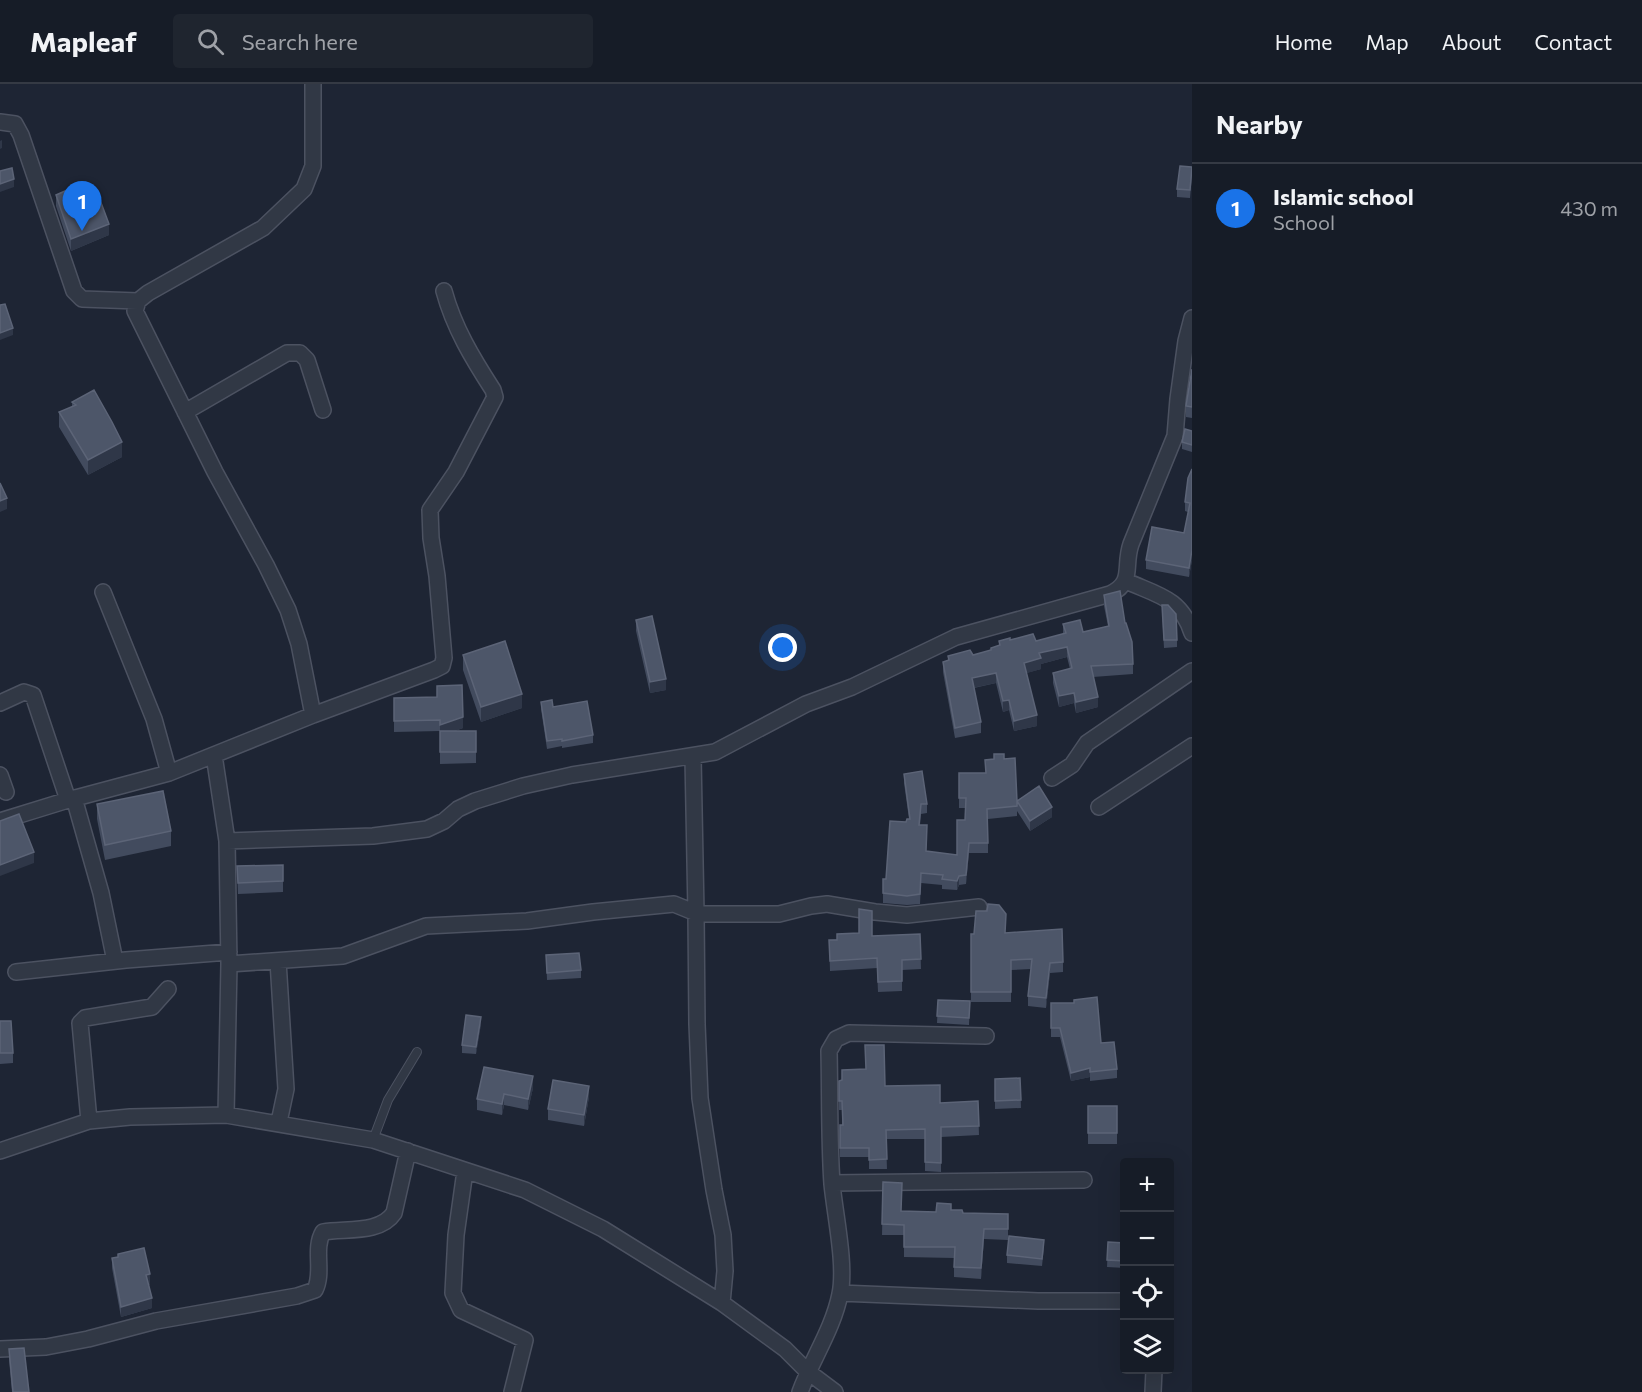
<!DOCTYPE html>
<html lang="en">
<head>
<meta charset="utf-8">
<style>
  body { margin:0; font-family:Commissioner,sans-serif; background:#1f252f; color:#f1f3f6 }
  .controls { position:absolute; right:18px; bottom:18px; display:grid; overflow:hidden; border-radius:6px; box-shadow:0 6px 24px #0002 }
  .controls button { width:54px; height:54px; display:grid; place-items:center; padding:0; border:0; border-bottom:2px solid #353a44; background:#161c27; color:#f1f3f6; font:30px sans-serif }
  .you { position:absolute; left:783px; top:564px; width:21px; height:21px; margin:-15px; border:4px solid #fff; border-radius:50%; background:#1a73e8; box-shadow:0 0 0 9px #1a73e833 }
  .badge { display:grid; place-items:center; width:39px; height:39px; border-radius:50%; background:#1a73e8; color:#fff; font-size:20px; font-weight:700 }
  .pin { position:absolute; translate:-50% -50px; filter:drop-shadow(0 2px 3px #0008) }
  .pin::after { content:''; position:absolute; top:32px; width:21px; height:18px; background:inherit; clip-path:polygon(0 0,100% 0,50% 100%) }
  .list { margin:0; padding:0; list-style:none }
  h2 { display:flex; justify-content:space-between; align-items:center; height:78px; margin:0; padding:0 24px; font-size:26px }
  h2 small { font-size:20px; font-weight:400; color:#9ea1a7 }
  .list li { display:grid; grid-template-columns:39px 1fr auto; gap:18px; align-items:center; box-sizing:border-box; height:90px; padding:0 24px; border-top:2px solid #353a44 }
  .list b { display:block; font-size:22px; white-space:nowrap }
  .list p { margin:0; font-size:20px; white-space:nowrap; color:#9ea1a7 }
  .list em { font-size:20px; font-style:normal; color:#9ea1a7 }
  .icon { flex:none; width:33px; height:33px; fill:none; stroke:currentColor; stroke-width:2; stroke-linecap:round; stroke-linejoin:round }
  .map { position:relative; flex:none; width:1192px; height:1308px; overflow:hidden }
  header { display:flex; align-items:center; gap:36px; box-sizing:border-box; height:84px; padding:0 30px; background:#161c27; border-bottom:2px solid #353a44 }
  header strong { font-size:28px }
  nav { display:flex; gap:33px; margin-inline-start:auto; font-size:21px }
  .search { width:420px; height:54px; background:#1f252f; display:flex; align-items:center; gap:15px; box-sizing:border-box; padding:0 21px; border-radius:6px; color:#9ea1a7; font-size:22px }
  main { display:flex }
  aside { flex:1; background:#161c27 }
  .map>svg:first-child { display:block }
  .lines { fill:none; stroke-linecap:round; stroke-linejoin:round }
  .service-casing { stroke:#4c5261; stroke-width:10 }
  .minor-casing { stroke:#4c5261; stroke-width:18 }
  .service { stroke:#313845; stroke-width:8 }
  .minor { stroke:#313845; stroke-width:15 }
  .wall { fill:#424b5e }
  .shaded-wall { fill:#2f3748 }
  .building { fill:#4d5669; stroke:#5c6477; stroke-width:1.5 }
</style>
</head>
<body>
<header>
<strong>Mapleaf</strong>
<div class="search"><svg class="icon" aria-label="search" viewBox="0 0 24 24"><circle cx="10" cy="10" r="6"/><path d="M15 15l6 6"/></svg>Search here</div>
<nav><a>Home</a><a>Map</a><a>About</a><a>Contact</a></nav>
</header>
<main>
<div class="map">
<svg width="1192" height="1308" viewBox="0 0 1192 1308">
  <rect width="100%" height="100%" fill="#1e2534"/>
  <g class="lines">
    <g class="service-casing">
      <path id="service" d="M373,1056L388,1016L417,968"/>
    </g>
    <g class="minor-casing">
      <path id="minor" d="M0,38L15,40L21,51L74,207L82,215L138,217
        M185,328L287,269H300L307,276L323,326
        M1126,497C1157,511 1181,514 1192,549
        M103,508L154,635L169,689
        M0,619L24,608L33,611L68,716
        M313,631L299,560L288,526L266,481L215,388L135,227L138,217L148,209L263,144L304,105L313,82V0
        M214,671L227,757L229,880L226,1031
        M0,691L6,708
        M1052,694L1072,681L1087,659L1192,587
        M74,714L101,809L115,877
        M1099,723L1192,662
        M0,737L68,716L169,689L313,631L434,586L442,582L444,574L437,492L431,454L430,426L456,388L495,313L493,306C473,275 454,244 444,207
        M227,757L373,752L427,745L444,737L458,725L475,717L523,702L572,691L715,668L806,620L852,603L956,553L1110,510C1135,498 1123,483 1131,460L1175,352L1178,315L1186,257L1192,234
        M278,877L286,1005L279,1038
        M229,880L343,872L426,842L527,837L593,828L674,820L696,829L693,673
        M16,888L126,876L229,868
        M89,1037L80,939L85,934L152,923L168,905
        M0,1067L89,1037L130,1033L226,1031L373,1056L525,1106L603,1145L722,1219L785,1265L807,1287L835,1308
        M465,1087L456,1151L453,1209L461,1226L525,1256L512,1308
        M832,1099L1084,1096
        M840,1209L1038,1217H1124
        M722,1219L725,1187L723,1151L714,1106L700,1014L697,940L696,829L705,830H779L811,822L827,820L875,828L907,831L979,823
        M0,1265L46,1263L88,1255L156,1237L297,1212L315,1206C324,1188 313,1165 323,1148C346,1144 380,1150 394,1129L408,1067
        M800,1308C812,1275 833,1245 840,1210C846,1181 835,1131 832,1100C829,1056 830,1011 829,967L836,955L849,949L986,952
        M1153,1308L1154,1286"/>
    </g>
    <use href="#service" class="service"/>
    <use href="#minor" class="minor"/>
  </g>
  <path class="wall" d="M1192,91L1190,114L1177,113V105Z
    M56,111L75,125L109,151L71,167L56,122Z
    M1192,285V334L1186,333V322Z
    M72,318L112,338L122,373L88,391L59,343V328L72,323Z
    M1192,347V368L1182,365V358Z
    M1192,385V476L1189,493L1146,485V476L1184,449L1188,428L1185,427V418Z
    M1104,511L1125,539L1133,580V590L1093,593L1098,623L1076,629L1074,619L1059,623L1053,599V589L1070,585L1067,573L1041,580V585L1026,589L1037,642L1014,647L1009,626L1003,628L996,599L974,604L981,638V649L955,654L943,588V578L948,576V572L973,571L991,567V564L999,562V557H1036L1063,550V540L1083,548L1108,542L1104,522Z
    M1162,529L1177,556V563L1164,564Z
    M636,536L666,606L650,609L636,547Z
    M463,571L522,624L481,638L463,586Z
    M394,614L463,644L455,647H476V679L440,680V647L394,648Z
    M541,618L553,623L593,651V659L562,664V662L547,665L541,625Z
    M1004,675L1017,717L1052,733L1030,747L1017,727V732L988,735V769H969L966,800L959,801L957,806L942,805V801L921,799L920,820L907,821L883,819V795H886L906,738L909,735L904,699V690L927,720V729L921,730L920,741L927,751L926,767L957,771L965,736L966,724H959V689H986L985,676Z
    M97,720L171,747V762L105,776L97,735Z
    M283,781V808L238,810L237,782Z
    M1005,849L1063,878V888L1050,889L1046,924L1028,922V912L1031,885L1011,886V918H971V850Z
    M920,850L921,885L902,886V907L878,908L877,884L830,887L829,856L872,852Z
    M546,871L581,886V894L547,896Z
    M938,916L970,917L969,941L937,939Z
    M1051,919L1101,959L1117,985V994L1090,997V993L1071,997L1060,953H1051Z
    M0,937L13,969V979L0,980Z
    M481,940L476,970L462,969V961Z
    M1020,994L1021,1024L995,1025V995Z
    M839,997L885,1002L940,1019L978,1017L979,1051L941,1053V1088L925,1087V1055H886L887,1085H869V1073H840V1041H842V1026H839Z
    M533,1004L528,1026L504,1021L502,1031L477,1026V1015Z
    M589,1013L584,1042L548,1036V1025Z
    M1088,1022H1117V1060H1088Z
    M883,1098L901,1127L936,1128L951,1126L963,1129L1008,1130V1156L984,1155L981,1195L954,1193V1174L904,1173V1151H882Z
    M1108,1158L1125,1159V1184L1107,1183Z
    M1044,1163L1042,1182L1007,1179V1171Z
    M118,1170L150,1200L149,1201L152,1224L121,1233L112,1184V1174L118,1173Z
    M9,1265L29,1308H12L9,1276Z"/>
  <path class="shaded-wall" d="M2,56V64L0,65V57Z
    M14,95V103L0,108V100Z
    M109,140V151L71,167V155Z
    M13,244V251L0,256V249Z
    M122,358V373L88,391V376Z
    M7,414V425L0,428V417Z
    M1192,466V476L1189,493V484Z
    M1067,563V573L1041,580V585L1024,590V579L1039,569Z
    M996,589V599L972,604V594Z
    M666,595V606L650,609V598Z
    M1074,609V619L1059,623V612Z
    M522,610V624L481,638V623Z
    M1098,613V623L1076,629V618Z
    M1009,616V626L1003,628V617Z
    M1037,631V642L1014,647V637Z
    M463,633V644L440,652V641Z
    M1052,723V733L1030,747V737Z
    M969,759V769L966,800V791Z
    M34,768V779L0,792V781Z
    M959,792V801L957,806V797Z
    M1050,879V889L1046,924V914Z
    M481,933V940L476,970V963Z
    M1090,984V993L1071,997V989Z
    M533,992V1004L528,1026V1015Z
    M589,1002V1013L584,1042V1031Z
    M504,1010V1021L502,1031V1020Z
    M984,1145V1155L981,1195V1184Z
    M150,1190V1200L146,1201V1191Z
    M152,1214V1224L121,1233V1223Z"/>
  <path class="building" d="M1180,82L1192,83L1190,106L1177,105Z
    M12,84L14,95L0,100V87Z
    M65,107L75,125L100,116L109,140L71,155L56,111Z
    M5,220L13,244L0,249V221Z
    M1192,285V323L1186,322Z
    M94,306L112,338L122,358L88,376L59,328L76,321L72,318Z
    M1185,345L1192,347V361L1182,358Z
    M1192,385V466L1189,484L1146,476L1152,443L1184,449L1190,419L1185,418L1188,394Z
    M0,399L7,414L0,417Z
    M1120,507L1125,539H1126L1132,558L1133,580L1091,582L1098,613L1076,618L1074,609L1059,612L1053,589L1072,584L1067,563L1039,569L1041,574L1024,579L1037,631L1014,637L1009,616L1003,617L996,589L972,594L981,638L955,644L943,578L949,576L948,572L970,566L973,571L991,566V564L1000,561L999,557L1010,554V556L1033,550L1036,557L1066,549L1063,540L1080,536L1083,548L1109,542L1104,511Z
    M1162,521H1168L1176,530L1177,556H1164Z
    M652,532L666,595L650,598L636,536Z
    M505,557L522,610L481,623L463,571Z
    M462,601L463,633L440,641V636L394,637V614L437,613V602Z
    M552,616L553,623L587,617L593,651L562,657V655L547,657L541,618Z
    M440,647H476V668H440Z
    M994,670H1004V675L1015,674L1017,717L1039,702L1052,723L1030,737L1017,717V722L987,725L988,759H969L966,791L959,792L957,797L942,795L943,791L921,789L920,810L907,812L883,809V795H886L890,737L906,738L907,735H910L904,690L922,687L927,720H921L919,741H927L926,767L957,771V736H965L966,714H959V689H986L985,676L994,675Z
    M163,707L171,747L105,761L97,720Z
    M19,730L34,768L0,781V737Z
    M283,781V797L238,799L237,782Z
    M988,820L999,821L1006,830L1005,849L1062,845L1063,878L1050,879L1046,914L1028,912L1032,875L1011,876V908H971V850H974L976,827H987Z
    M859,825L872,827V852L920,850L921,875L902,876V897L878,898L877,874L830,877L829,856H837V850L859,849Z
    M579,869L581,886L547,889L546,871Z
    M1097,913L1101,959L1114,958L1117,985L1090,988V984L1071,989L1060,944H1051V919H1074V916Z
    M938,916L970,917L969,934L937,932Z
    M466,931L481,933L476,963L462,961Z
    M0,937H11L13,969H0Z
    M865,961H884L885,1002L940,1001V1019L978,1017L979,1042L941,1043V1079L925,1078V1045L886,1046L887,1075L869,1076V1064H840V1041H843L842,1017H839V997L842,996V986L866,985Z
    M484,983L533,992L528,1015L504,1010L502,1020L477,1015Z
    M1020,994L1021,1016L995,1017V995Z
    M553,996L589,1002L584,1031L548,1025Z
    M1088,1022H1117V1049H1088Z
    M883,1098L902,1099L901,1127L936,1128L937,1119L951,1120V1126H962L963,1129L1008,1130V1145H984L981,1184L954,1183L955,1163H904V1141L882,1140Z
    M1009,1152L1044,1156L1042,1175L1007,1171Z
    M1108,1158L1125,1159V1177L1107,1176Z
    M144,1164L150,1190L146,1191L152,1214L121,1223L112,1174L118,1173V1170Z
    M24,1264L29,1308H13L9,1265Z"/>
</svg>
<div class="controls">
<button>+</button>
<button>−</button>
<button><svg class="icon" aria-label="locate" viewBox="0 0 24 24"><circle cx="12" cy="12" r="6"/><path d="M12 2v4M12 18v4M2 12h4M18 12h4"/></svg></button>
<button><svg class="icon" aria-label="layers" viewBox="0 0 24 24"><path d="M12 4l9 5-9 5-9-5zM3 14l9 5 9-5"/></svg></button>
</div>
<div class="you"></div>
<div class="pin badge" style="left:82px;top:147px">1</div>
</div>
<aside>
<h2>Nearby<small></small></h2>
<ul class="list">
<li><span class="badge">1</span><div><b>Islamic school</b><p>School</p></div><em>430 m</em></li>
</ul>
</aside>
</main>
</body>
</html>
